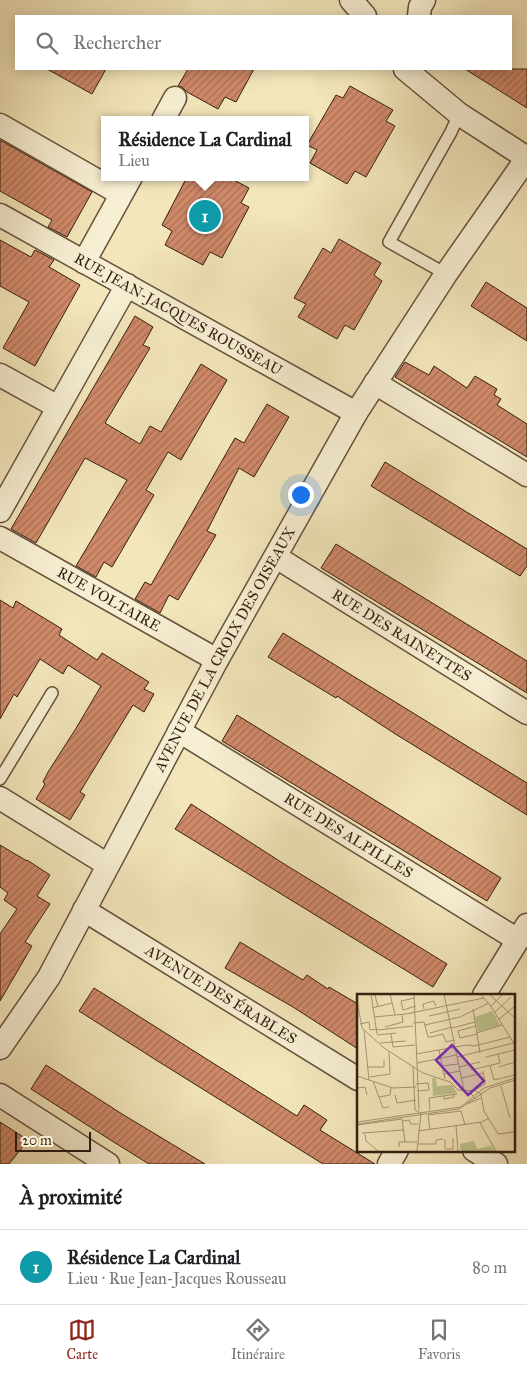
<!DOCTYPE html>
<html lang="fr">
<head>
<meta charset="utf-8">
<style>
  body { margin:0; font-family:"IM FELL Great Primer",serif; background:#f2f2f2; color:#202124 }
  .scale { position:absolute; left:15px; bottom:12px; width:76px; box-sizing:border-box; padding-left:5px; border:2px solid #361f12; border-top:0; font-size:14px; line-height:18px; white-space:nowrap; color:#361f12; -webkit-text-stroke:4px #f7efd3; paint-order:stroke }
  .you { position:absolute; left:300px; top:494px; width:18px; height:18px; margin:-12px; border:4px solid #fff; border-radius:50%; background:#1a73e8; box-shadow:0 0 0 8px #1a73e833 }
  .badge { display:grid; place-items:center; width:32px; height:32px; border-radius:50%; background:#8f2418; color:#fff; font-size:16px; font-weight:700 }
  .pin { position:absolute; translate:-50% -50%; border:2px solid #fff; box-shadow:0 1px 5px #0006 }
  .popup { position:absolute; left:101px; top:116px; width:208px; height:65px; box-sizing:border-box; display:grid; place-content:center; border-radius:0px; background:#fff; filter:drop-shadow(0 1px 4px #0005); font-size:16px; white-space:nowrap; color:#757577 }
  .popup b { font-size:19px; color:#202124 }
  .popup::after { content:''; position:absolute; left:50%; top:100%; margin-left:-10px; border:10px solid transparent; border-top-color:#fff }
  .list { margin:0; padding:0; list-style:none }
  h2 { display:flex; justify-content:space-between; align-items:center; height:65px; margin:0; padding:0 20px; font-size:21px }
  h2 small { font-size:16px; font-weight:400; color:#757577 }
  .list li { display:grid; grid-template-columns:32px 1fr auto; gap:15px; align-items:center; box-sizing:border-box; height:75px; padding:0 20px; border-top:1px solid #e0e0e0 }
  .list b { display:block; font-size:19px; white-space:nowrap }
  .list p { margin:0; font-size:16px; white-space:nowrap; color:#757577 }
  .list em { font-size:16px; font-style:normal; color:#757577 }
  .icon { flex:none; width:28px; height:28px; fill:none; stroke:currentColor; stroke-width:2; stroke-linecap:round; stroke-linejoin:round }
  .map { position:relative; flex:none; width:527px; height:1164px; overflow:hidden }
  .search { position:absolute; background:#fff; box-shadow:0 2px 12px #0003; left:15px; right:15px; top:15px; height:55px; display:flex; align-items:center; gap:12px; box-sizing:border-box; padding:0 18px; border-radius:0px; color:#757577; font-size:19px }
  .sheet { height:140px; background:#fff }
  nav { display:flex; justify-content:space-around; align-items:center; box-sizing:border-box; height:70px; border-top:1px solid #e0e0e0; background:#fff; font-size:14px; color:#757577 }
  nav a { display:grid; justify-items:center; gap:2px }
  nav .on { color:#8f2418 }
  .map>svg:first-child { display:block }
  .building { fill:url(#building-hatch); stroke:#361f12 }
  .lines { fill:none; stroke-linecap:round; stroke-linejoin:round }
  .service-casing { stroke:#65513c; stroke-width:14 }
  .minor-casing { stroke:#65513c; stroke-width:25 }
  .service { stroke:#f7efd3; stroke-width:11 }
  .minor { stroke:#f7efd3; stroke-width:22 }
  .labels { text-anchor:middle; stroke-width:4; stroke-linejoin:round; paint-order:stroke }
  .street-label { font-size:15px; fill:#361f12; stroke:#f7efd3 }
  .inset-road { fill:none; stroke:#a79677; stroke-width:1 }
  .view { fill:#7b2cbf; fill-opacity:0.15; stroke:#7b2cbf; stroke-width:2.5 }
  .inset-edge { fill:none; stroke:#361f12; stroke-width:2.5 }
</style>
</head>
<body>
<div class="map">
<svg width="527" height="1164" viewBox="0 0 527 1164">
  <defs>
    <pattern id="building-hatch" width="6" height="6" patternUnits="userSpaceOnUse" patternTransform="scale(1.25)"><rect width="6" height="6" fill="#d08a6a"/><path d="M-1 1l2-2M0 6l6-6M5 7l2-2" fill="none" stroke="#aa7056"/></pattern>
  </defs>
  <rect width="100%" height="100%" fill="#f3e6bb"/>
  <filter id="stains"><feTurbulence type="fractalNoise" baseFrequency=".004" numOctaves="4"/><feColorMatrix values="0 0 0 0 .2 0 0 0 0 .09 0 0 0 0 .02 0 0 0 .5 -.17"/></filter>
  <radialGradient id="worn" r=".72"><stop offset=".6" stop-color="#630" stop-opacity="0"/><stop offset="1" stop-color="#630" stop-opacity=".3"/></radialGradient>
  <path class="building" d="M47,69H106L92,94Z
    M188,69H254L236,102L225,97L218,109L187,92L182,87L178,86Z
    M465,69H527V108Z
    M350,86L393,110L386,121L395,126L366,177L355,171L347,184L310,163L317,150L307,145L336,95L343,98Z
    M0,140L92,192L67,237L48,227L52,220L0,191Z
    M187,177H228L249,188L241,203L249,207L222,258L210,252L203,265L165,245L172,231L162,225Z
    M339,239L381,263L374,275L382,281L354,330L345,325L337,339L298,317L306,304L294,298L323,248L331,253Z
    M0,240L31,257L35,250L54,260L49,267L80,285L35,366L3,348L29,302L0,286Z
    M486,282L527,308V341L471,306Z
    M135,316L153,327L143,345L150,348L105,423L140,444L150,426L161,432L201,364L227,380L181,460L168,452L146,490L154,495L112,567L104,562L96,577L76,566L127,480L85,458L36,543L11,529Z
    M405,362L429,375L434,366L467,388L475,376L497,389L494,395L501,399L497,405L527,424V457L395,377Z
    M267,404L289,417L254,477L239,468L207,531L216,535L178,600L169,595L160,613L135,599L145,582L151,585L235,438L244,443Z
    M385,462L527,549V566L520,576L371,486Z
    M336,544L527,661V693L321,568Z
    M0,600L13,608L16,601L62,629L59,635L97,660L102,653L149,682L144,689L154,694L144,712L133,705L80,792L85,795L70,820L36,799L45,784L43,782L48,772L75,730L101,686L68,665L63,674L40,659L17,697L14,694L0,719Z
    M283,633L527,783V815L397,735L337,696L336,698L268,657Z
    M237,715L501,878L487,901L222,741Z
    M191,804L281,862L447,964L433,987L175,829Z
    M0,845L27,861V860L50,875L37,896L50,904L25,942L32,946L0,1001V934L17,909L4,900L8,893L0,887Z
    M240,942L303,980L307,975L328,989L329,987L358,1004V1049L293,1007L225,968Z
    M94,988L297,1116L304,1105L327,1120L320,1130L375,1164H323L156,1060L79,1011Z
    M46,1065L122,1114L205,1164H149L112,1141L31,1089Z
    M0,1122L28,1140L9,1164H0Z"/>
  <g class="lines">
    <g class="service-casing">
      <path id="service" d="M446,274L389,242L451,132L459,114
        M0,779L52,693"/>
    </g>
    <g class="minor-casing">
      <g id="minor">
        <path d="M351,0L365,16"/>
        <path d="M419,16L420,7L424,0"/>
        <path d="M405,69L459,114L527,158"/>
        <path d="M163,120L175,98"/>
        <path d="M0,125L121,194"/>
        <path id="s1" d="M0,215L356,413"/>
        <path d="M84,262L131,177"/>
        <path d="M0,375L58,407"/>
        <path d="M375,383L527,475"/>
        <path d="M0,511L127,285"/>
        <path id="s2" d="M0,538L217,660"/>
        <path id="s3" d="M276,557L527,713"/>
        <path id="s4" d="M179,731L518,940"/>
        <path d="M0,798L108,865"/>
        <path id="s5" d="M84,910L358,1079"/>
        <path d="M484,995L527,925"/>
        <path id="s6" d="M0,1048L49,977L217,660L356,413L446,274L527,158"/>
        <path d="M0,1095L108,1164"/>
        <path d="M474,1150L496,1164"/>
        <path d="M389,1164L397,1150"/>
      </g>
    </g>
    <use href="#service" class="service"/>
    <use href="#minor" class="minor"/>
  </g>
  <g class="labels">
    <g class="street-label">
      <text dy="5" stroke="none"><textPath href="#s1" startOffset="204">RUE JEAN-JACQUES ROUSSEAU</textPath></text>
      <text dy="5" stroke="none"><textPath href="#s2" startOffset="125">RUE VOLTAIRE</textPath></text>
      <text dy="5" stroke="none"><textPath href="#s3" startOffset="148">RUE DES RAINETTES</textPath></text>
      <text dy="5" stroke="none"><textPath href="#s6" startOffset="458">AVENUE DE LA CROIX DES OISEAUX</textPath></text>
      <text dy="5" stroke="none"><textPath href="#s4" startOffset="199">RUE DES ALPILLES</textPath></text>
      <text dy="5" stroke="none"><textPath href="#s5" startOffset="161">AVENUE DES ÉRABLES</textPath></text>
    </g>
  </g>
  <g transform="translate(357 994)">
    <rect width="158" height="158" fill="#f3e6bb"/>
    <path d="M75,84H79L80,92L95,91L100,99L76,102ZM117,147L120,155L134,152L138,157H104L103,150Z" fill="#bfc48d"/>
    <path d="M135,17L143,31L121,38L118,23Z" fill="#bfc48d"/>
    <path class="inset-road" d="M14,0L20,40M33,0L38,21M57,0L62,116M87,0L107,96M123,0L133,11L158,51M132,0L158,24M58,4L44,7L46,16L59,12M0,6L5,34L27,54L66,79L93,88L101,96L117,97M134,12L146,0M21,13L18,1L22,0M15,14L35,9M67,15L66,10L77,7L79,12M116,15L123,59M137,19L154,3M72,22L103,15M17,23L49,20L127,4M141,26L158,12M56,29L67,28L71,43H74M3,30L12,28L13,36L21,35M68,31L103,23L132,9M119,32L101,37L103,44L120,40M28,33L46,28L45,21M95,34L118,28M7,36L12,86M21,36L56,32M73,39L95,33M120,39L145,31M34,40L36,53L58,51M20,41L39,39M74,43L86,40L89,48L98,46M23,49L49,47M82,56L88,85M59,60L110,51L117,52L153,43M100,63L157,49M129,63L158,56M60,69L99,61M56,72L58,116M85,72L101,70M133,72L137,86L158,81M11,73H27V66M102,73L123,68M142,73L158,68M114,76L143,69L141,60M87,80L103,77M0,82L36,94L59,93M13,83L33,80L32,57M105,84L126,79M16,87L26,114L32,113M59,90L71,89L72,96L60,97M144,92L153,124M0,94L8,93L10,101M118,96L128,90L126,77M38,101L40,109L59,106M87,102V105L97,103V101M22,103L33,101L34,94M119,105L114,100L117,96L124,100L127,117L141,140L158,138M110,110L124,104M58,116L64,119L60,157M73,116L72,104L100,100M46,127L52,126L54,130H61M0,128L104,113L127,94L158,84M123,129L139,157M0,130L102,115L133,94L158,86M0,131L45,125L48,148M99,132L101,157M73,136L71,121L104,117L108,131M61,137L125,128L132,124M5,139L47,136M8,140L9,147L21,157M88,145V155H96V144M61,150H79V146L86,145M42,153V148H60"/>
    <path class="view" d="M95,51L127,87L111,101L79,66Z"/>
    <rect width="158" height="158" class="inset-edge"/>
  </g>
  <rect width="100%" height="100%" filter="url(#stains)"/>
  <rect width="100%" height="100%" fill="url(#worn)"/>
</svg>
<div class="scale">20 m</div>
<div class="you"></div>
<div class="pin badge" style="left:205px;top:216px;background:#0f9aa8">1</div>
<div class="popup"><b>Résidence La Cardinal</b>Lieu</div>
<div class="search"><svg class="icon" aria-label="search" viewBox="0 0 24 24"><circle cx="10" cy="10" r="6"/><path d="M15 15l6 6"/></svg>Rechercher</div>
</div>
<section class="sheet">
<h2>À proximité<small></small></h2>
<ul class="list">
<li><span class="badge" style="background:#0f9aa8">1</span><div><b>Résidence La Cardinal</b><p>Lieu · Rue Jean-Jacques Rousseau</p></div><em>80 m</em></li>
</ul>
</section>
<nav>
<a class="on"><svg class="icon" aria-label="map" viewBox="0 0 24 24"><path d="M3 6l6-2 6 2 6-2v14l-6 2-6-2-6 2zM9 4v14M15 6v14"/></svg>Carte</a>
<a><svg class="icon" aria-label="directions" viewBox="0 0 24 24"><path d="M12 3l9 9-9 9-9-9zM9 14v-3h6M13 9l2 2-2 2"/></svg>Itinéraire</a>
<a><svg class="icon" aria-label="saved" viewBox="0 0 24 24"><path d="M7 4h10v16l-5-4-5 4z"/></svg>Favoris</a>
</nav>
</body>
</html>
